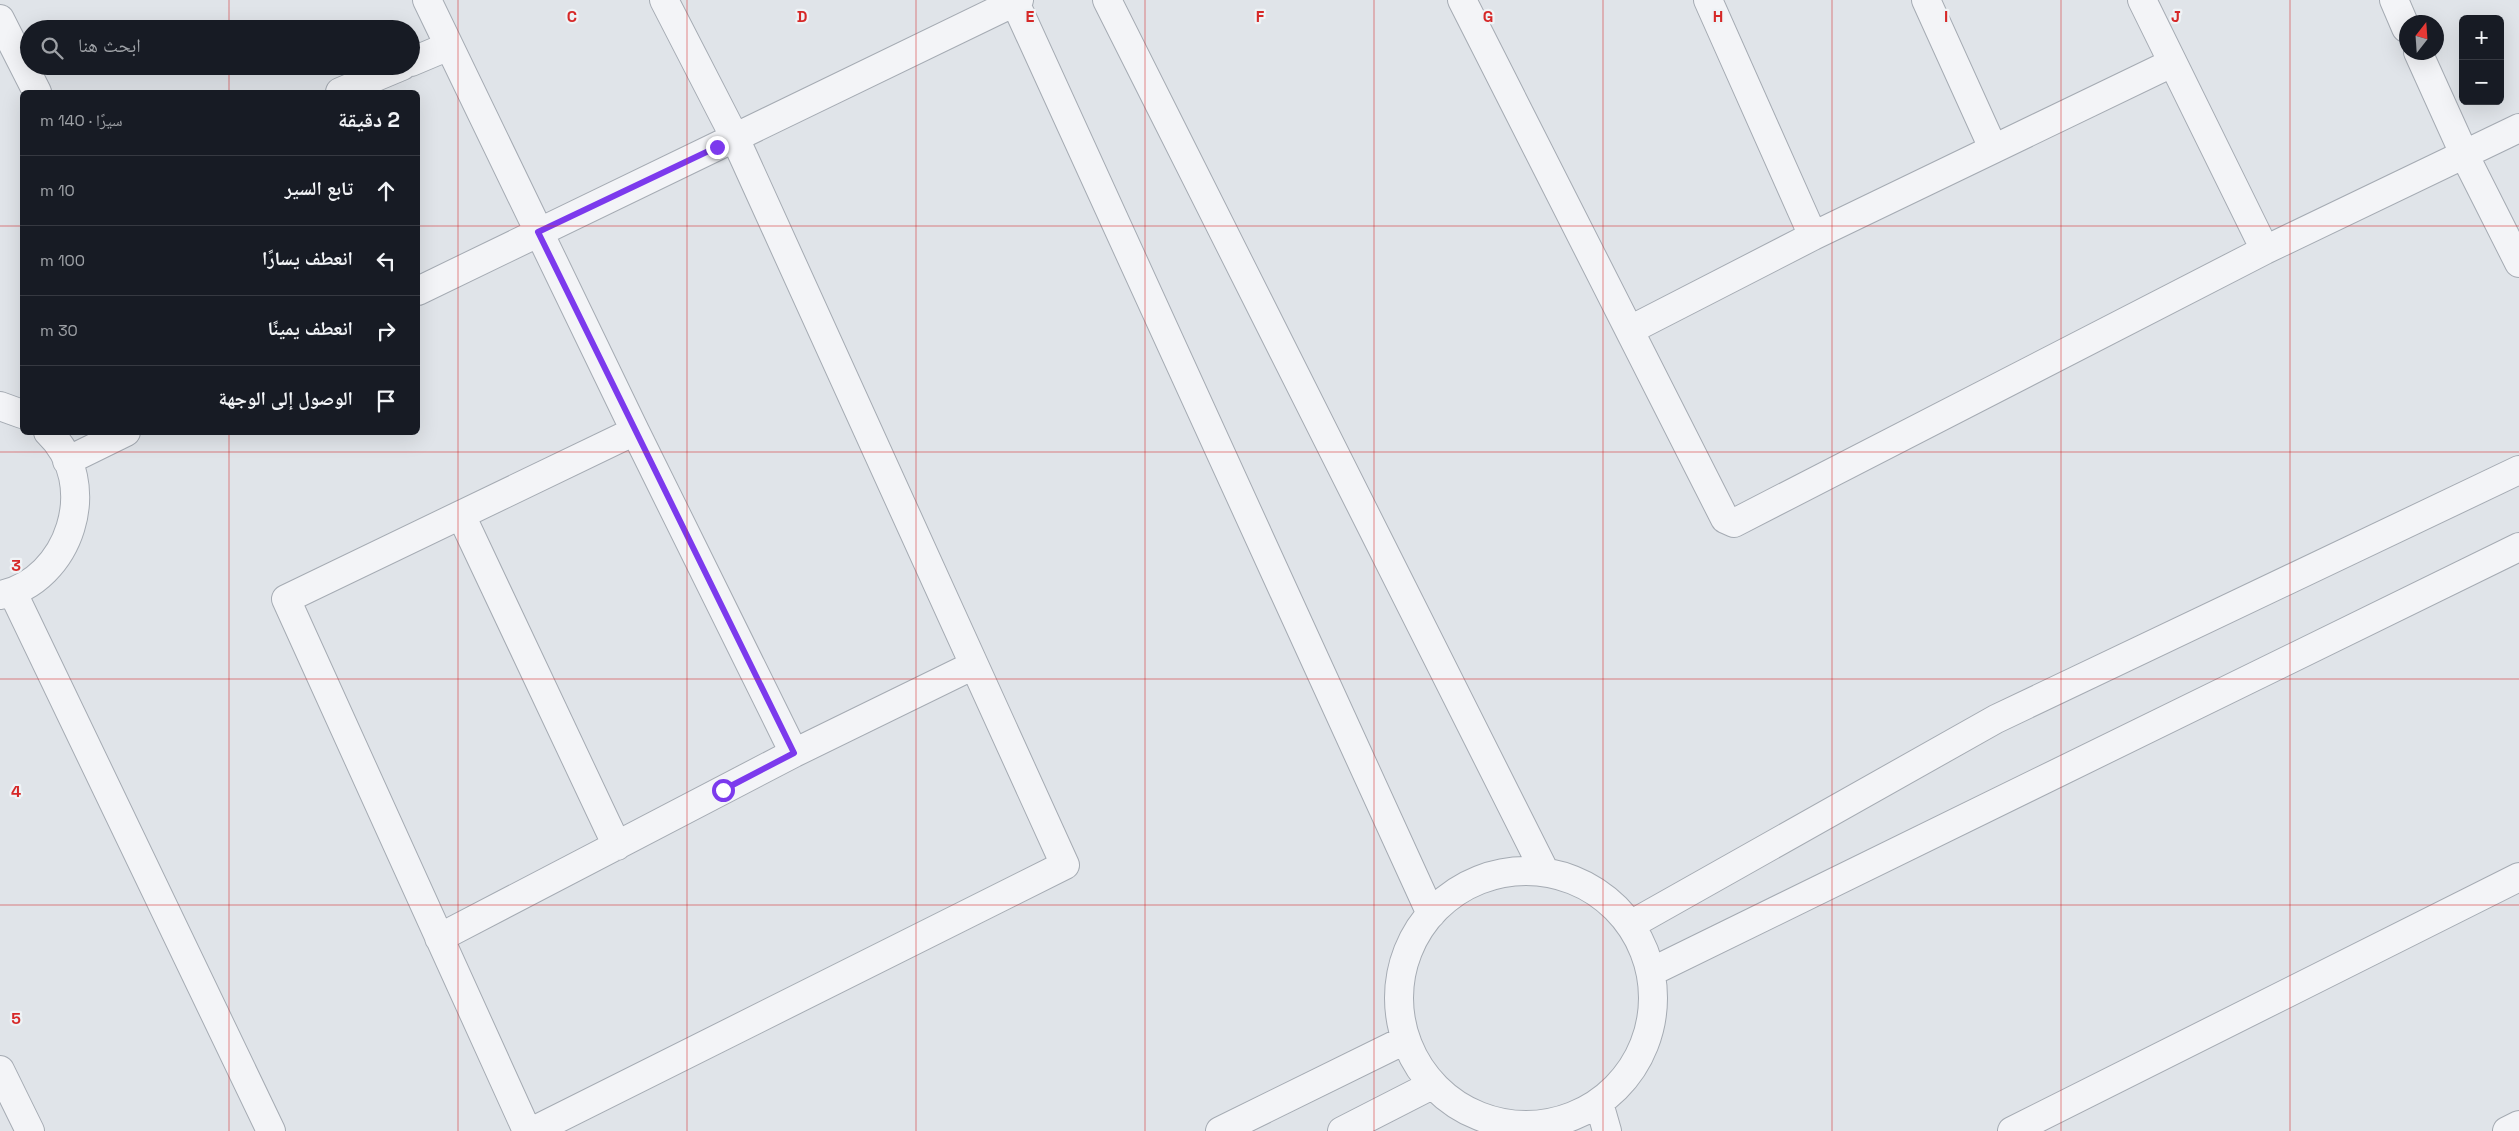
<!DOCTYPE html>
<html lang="ar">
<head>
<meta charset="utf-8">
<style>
  body { margin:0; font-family:"Space Grotesk","Noto Naskh Arabic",sans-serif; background:#20242c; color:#f1f3f6; direction:rtl }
  .controls { position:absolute; right:15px; top:15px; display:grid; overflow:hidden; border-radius:8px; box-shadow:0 5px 20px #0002 }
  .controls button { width:45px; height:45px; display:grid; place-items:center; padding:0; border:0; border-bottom:1px solid #363941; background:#171b24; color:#f1f3f6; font:25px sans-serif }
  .compass { position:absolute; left:2399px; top:15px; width:45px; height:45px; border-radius:50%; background:#171b24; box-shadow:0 5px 20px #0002; rotate:17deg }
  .stop { position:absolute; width:15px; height:15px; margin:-11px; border:4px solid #7c3aed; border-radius:50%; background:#fff }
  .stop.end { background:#7c3aed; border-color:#fff; box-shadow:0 1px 5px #0008 }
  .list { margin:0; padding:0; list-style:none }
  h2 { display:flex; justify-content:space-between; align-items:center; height:65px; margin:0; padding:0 20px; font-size:21px }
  h2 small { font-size:16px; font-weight:400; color:#9ea1a6 }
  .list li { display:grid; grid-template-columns:32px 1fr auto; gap:15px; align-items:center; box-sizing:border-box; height:70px; padding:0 20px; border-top:1px solid #363941 }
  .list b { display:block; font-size:19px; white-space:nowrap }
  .list em { font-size:16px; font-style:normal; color:#9ea1a6 }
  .icon { flex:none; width:28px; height:28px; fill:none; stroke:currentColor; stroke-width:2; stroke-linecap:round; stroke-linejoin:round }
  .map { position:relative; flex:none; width:2519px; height:1131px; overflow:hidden; direction:ltr }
  .search { position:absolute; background:#171b24; box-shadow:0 5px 20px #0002; left:20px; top:20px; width:400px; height:55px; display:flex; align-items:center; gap:12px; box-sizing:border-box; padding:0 18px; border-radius:28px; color:#9ea1a6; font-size:19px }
  .panel { position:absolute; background:#171b24; box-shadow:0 5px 20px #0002; left:20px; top:90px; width:400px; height:345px; border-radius:8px; direction:rtl }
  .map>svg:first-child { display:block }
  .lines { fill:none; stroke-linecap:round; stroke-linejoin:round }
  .minor-casing { stroke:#a5abb3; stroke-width:30 }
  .minor { stroke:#f3f4f7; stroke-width:28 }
  .route { stroke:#7c3aed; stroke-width:6 }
  .grid { fill:none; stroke:#d62828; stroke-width:1; stroke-opacity:0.55 }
  .grid-label { font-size:16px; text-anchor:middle; font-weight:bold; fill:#d62828; stroke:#eff3f6; stroke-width:4.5; stroke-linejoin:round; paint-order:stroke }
</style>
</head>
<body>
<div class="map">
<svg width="2519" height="1131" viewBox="0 0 2519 1131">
  <rect width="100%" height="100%" fill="#e0e4e9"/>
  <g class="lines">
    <g class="minor-casing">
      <path id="minor" d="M427,0L635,431L794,753
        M1014,0L1431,914
        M1107,0L1544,870
        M1462,0L1725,519L1734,523L2265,250L2519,128
        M1708,0L1813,236
        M1926,0L1993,148
        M2142,0L2265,250
        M2394,0L2406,28
        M0,19L37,92
        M2418,52L2465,156L2519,263
        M411,62L449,46
        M340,92L402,66
        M418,291L1019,0
        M1630,330L1813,236L2172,63
        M0,406L22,414
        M67,461L126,432
        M461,515L617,846
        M13,593L271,1131
        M0,595C70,581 102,483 48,432
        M1399 998a127 127 0 1 1 254 0a127 127 0 1 1-254 0Z
        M1632,924L1996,719L2519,470
        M439,938L794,753L974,665
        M1653,971L2519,547
        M0,1070L30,1131
        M1599,1103L1607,1131
        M527,1131L286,599L635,431
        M533,1131L1065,865L735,138L664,0
        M1220,1131L1405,1040
        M1342,1131L1432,1085
        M2012,1131L2519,877
        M2507,1131L2519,1125"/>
    </g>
    <use href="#minor" class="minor"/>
  </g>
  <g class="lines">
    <path class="route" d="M717,147L538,232L794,753L723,790"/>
  </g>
  <path class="grid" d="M229,0V29M458,0V1131M687,0V1131M916,0V1131M1145,0V1131M1374,0V1131M1603,0V1131M1832,0V1131M2061,0V1131M2290,0V1131M229,66V92M0,226H22M418,226H2519M229,432V1131M0,452H2519M0,679H2519M0,905H2519"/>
  <g class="grid-label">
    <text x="572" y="22">C</text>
    <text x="802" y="22">D</text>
    <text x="1030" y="22">E</text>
    <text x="1260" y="22">F</text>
    <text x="1488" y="22">G</text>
    <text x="1718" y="22">H</text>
    <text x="1946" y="22">I</text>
    <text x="2176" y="22">J</text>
    <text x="16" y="571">3</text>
    <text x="16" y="797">4</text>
    <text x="16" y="1024">5</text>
  </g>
</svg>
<div class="controls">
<button>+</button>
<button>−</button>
</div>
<svg class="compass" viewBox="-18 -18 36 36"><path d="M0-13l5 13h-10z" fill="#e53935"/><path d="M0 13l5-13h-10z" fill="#9ea1a6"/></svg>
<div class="stop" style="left:723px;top:790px"></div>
<div class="stop end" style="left:717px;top:147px"></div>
<div class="search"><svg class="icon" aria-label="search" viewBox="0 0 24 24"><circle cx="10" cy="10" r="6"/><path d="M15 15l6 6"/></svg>ابحث هنا</div>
<section class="panel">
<h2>2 دقيقة<small>سيرًا · 140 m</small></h2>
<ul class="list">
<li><svg class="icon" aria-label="ahead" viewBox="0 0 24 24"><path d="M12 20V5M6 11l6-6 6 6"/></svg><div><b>تابع السير</b></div><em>10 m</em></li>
<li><svg class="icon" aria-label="left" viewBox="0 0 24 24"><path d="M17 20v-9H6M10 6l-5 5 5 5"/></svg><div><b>انعطف يسارًا</b></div><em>100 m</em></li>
<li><svg class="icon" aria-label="right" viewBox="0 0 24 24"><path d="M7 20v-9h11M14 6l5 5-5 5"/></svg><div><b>انعطف يمينًا</b></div><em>30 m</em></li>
<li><svg class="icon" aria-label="arrive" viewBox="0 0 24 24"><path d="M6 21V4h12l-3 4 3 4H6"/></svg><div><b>الوصول إلى الوجهة</b></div></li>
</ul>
</section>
</div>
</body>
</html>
